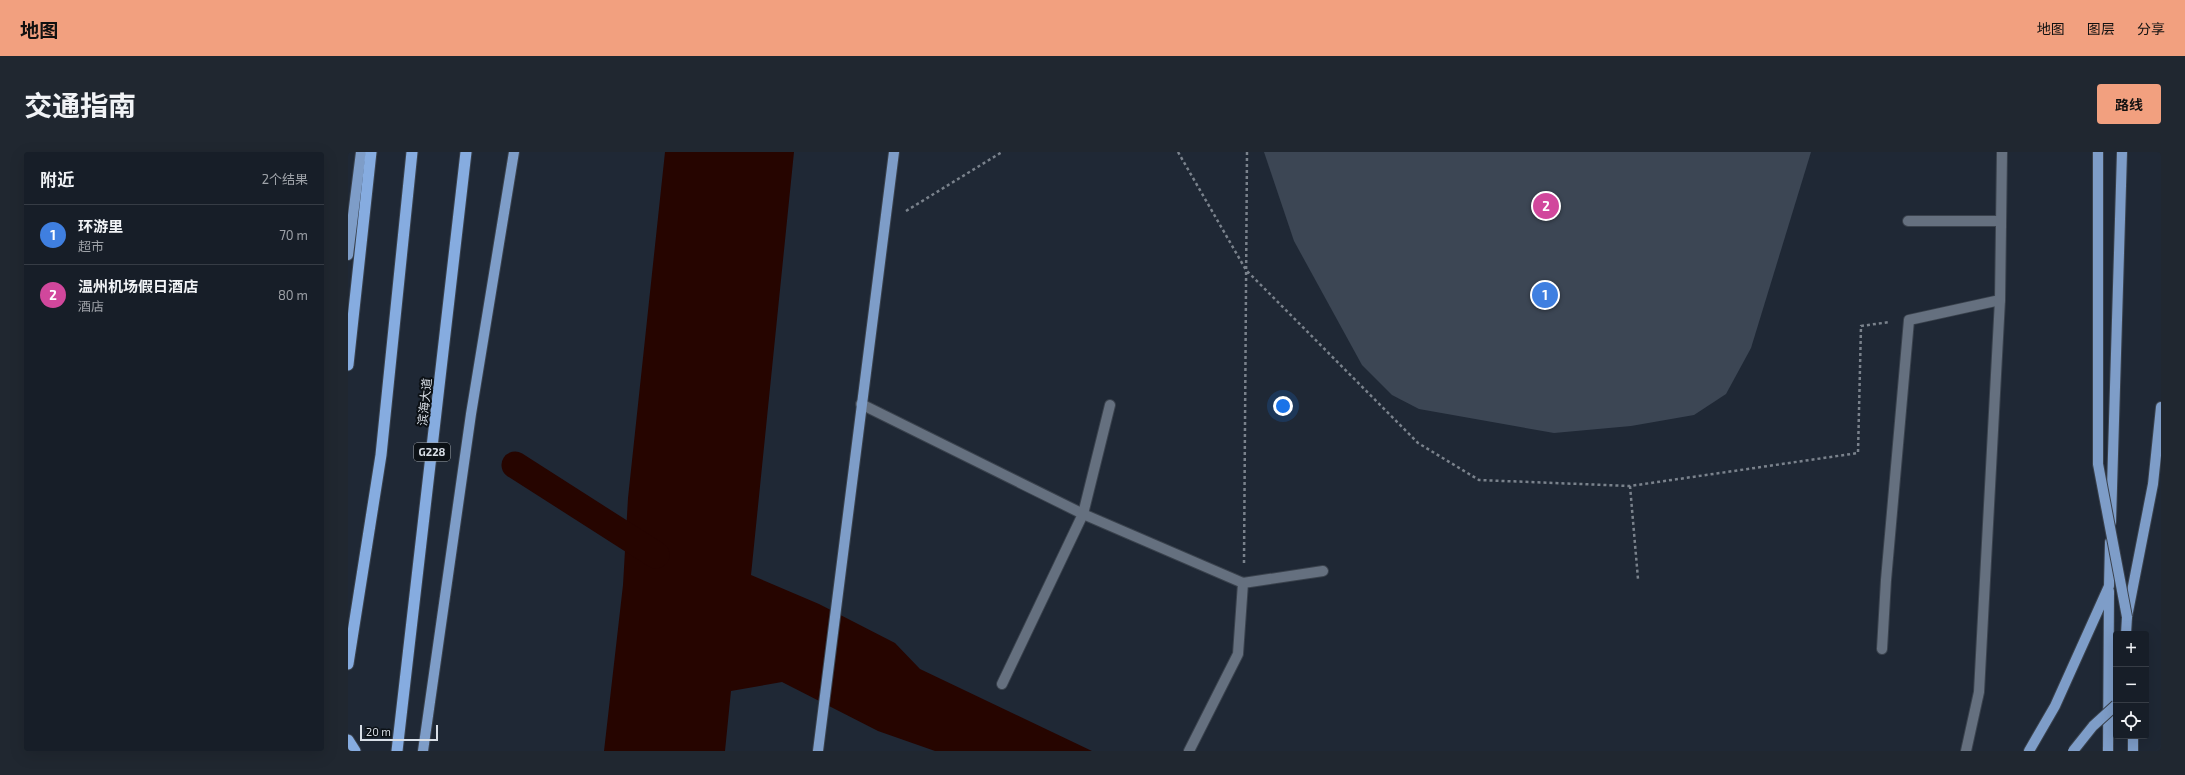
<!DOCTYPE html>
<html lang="zh">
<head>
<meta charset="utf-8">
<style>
  body { margin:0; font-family:"Exo 2","Noto Sans SC",sans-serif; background:#202730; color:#f1f3f6 }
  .controls { position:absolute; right:12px; bottom:12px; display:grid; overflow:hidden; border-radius:4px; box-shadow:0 4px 16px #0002 }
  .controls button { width:36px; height:36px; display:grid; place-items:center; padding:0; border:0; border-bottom:1px solid #363c45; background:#171e28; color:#f1f3f6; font:20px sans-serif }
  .scale { position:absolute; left:12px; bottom:10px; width:78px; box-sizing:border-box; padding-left:4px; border:2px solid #d9dfe7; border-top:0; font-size:11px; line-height:14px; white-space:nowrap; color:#d9dfe7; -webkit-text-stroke:3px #0c1116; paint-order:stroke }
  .you { position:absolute; left:935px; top:254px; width:14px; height:14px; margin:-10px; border:3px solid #fff; border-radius:50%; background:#1a73e8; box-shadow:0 0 0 6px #1a73e833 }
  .badge { display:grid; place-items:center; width:26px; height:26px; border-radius:50%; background:#f2a07f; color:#fff; font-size:13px; font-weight:700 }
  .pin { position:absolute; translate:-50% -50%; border:2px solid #fff; box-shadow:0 1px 4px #0006 }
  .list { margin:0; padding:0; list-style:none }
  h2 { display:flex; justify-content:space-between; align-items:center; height:52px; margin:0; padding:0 16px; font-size:17px }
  h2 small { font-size:13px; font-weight:400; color:#9ea2a8 }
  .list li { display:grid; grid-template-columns:26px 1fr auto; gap:12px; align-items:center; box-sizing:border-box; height:60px; padding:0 16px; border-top:1px solid #363c45 }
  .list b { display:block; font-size:15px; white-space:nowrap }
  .list p { margin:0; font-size:13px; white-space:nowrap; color:#9ea2a8 }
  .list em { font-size:13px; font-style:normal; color:#9ea2a8 }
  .icon { flex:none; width:22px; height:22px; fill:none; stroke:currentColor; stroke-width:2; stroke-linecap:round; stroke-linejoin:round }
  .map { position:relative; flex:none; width:1813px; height:599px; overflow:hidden; border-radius:4px }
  header { display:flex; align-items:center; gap:24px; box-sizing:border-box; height:56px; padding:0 20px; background:#f2a07f; color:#111 }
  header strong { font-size:19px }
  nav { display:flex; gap:22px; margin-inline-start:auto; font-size:14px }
  .intro { display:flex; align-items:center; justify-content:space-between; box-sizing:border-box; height:96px; padding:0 24px }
  h1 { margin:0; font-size:28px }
  .button { padding:10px 18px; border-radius:4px; background:#f2a07f; color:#111; font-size:14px; font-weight:700 }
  main { display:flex; gap:24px; padding:0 24px }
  aside { flex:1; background:#171e28; border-radius:4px; box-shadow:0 4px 16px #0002 }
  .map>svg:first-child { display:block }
  .water { fill:#260500 }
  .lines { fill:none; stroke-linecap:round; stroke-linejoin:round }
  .canal { stroke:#260500; stroke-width:27 }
  .building { fill:#3c4654 }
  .service-casing { stroke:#3a424d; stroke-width:12 }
  .minor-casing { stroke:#3a424d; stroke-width:12 }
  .primary-casing { stroke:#3a424d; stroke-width:12 }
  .trunk-casing { stroke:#3a424d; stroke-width:13 }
  .path { stroke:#7a828c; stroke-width:2.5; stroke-dasharray:3 3; stroke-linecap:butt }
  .service { stroke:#65707f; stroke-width:10 }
  .minor { stroke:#65707f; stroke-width:10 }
  .primary { stroke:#7e9dc8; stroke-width:10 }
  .trunk { stroke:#86ace0; stroke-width:11 }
  .primary-bridge-casing { stroke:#3a424d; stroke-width:12; stroke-linecap:butt }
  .primary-bridge { stroke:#7e9dc8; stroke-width:10 }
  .labels { text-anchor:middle; stroke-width:4; stroke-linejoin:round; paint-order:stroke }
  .shield { fill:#0c1116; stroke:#9ca1a8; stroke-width:1 }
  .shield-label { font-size:11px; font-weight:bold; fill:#d9dfe7 }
  .street-label { font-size:12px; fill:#d9dfe7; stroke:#0c1116 }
</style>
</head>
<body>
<header>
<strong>地图</strong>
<nav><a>地图</a><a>图层</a><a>分享</a></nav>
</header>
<div class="intro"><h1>交通指南</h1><a class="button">路线</a></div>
<main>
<aside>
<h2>附近<small>2个结果</small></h2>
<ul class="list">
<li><span class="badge" style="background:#3f7fe0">1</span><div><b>环游里</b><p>超市</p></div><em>70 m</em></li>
<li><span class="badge" style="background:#d1479c">2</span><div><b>温州机场假日酒店</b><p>酒店</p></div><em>80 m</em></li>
</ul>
</aside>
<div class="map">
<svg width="1813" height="599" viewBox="0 0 1813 599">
  <rect width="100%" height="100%" fill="#1f2835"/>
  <path class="water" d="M317,0H446L403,423L471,452L547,491L572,517L744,599H587L530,579L434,530L383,539L377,599H256L275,433L280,346Z"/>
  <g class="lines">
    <path class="canal" d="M167,313L308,403"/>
  </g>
  <path class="building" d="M916,0H1463L1403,196L1378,242L1346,263L1283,274L1206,281L1071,257L1044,243L1014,213L946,89Z"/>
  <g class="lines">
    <g class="service-casing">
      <path id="service" d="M1560,69H1653
        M513,252L735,362L895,431
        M1534,497L1538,428L1561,168L1652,148
        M654,532L735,362L762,253
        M841,599L890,502L895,431L975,419"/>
    </g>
    <g class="minor-casing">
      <path id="minor" d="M1618,599L1631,540L1652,148L1654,0"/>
    </g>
    <g class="primary-casing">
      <path id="primary" d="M0,103L13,0
        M1750,312V0
        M1763,370L1774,0
        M1778,482L1779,465L1805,332L1813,255
        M1785,584V599
        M75,599L123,262L166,0
        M470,599L546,0
        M1681,599L1707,554L1761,434L1762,390
        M1760,599L1761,439"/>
    </g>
    <g class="trunk-casing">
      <path id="trunk" d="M0,213L23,0
        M0,512L33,303L64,0
        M0,588L7,599
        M49,599L118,0"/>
    </g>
    <path class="path" d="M830,0L898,118L1070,291L1131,328L1282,334L1510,301L1513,174L1542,170
      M558,59L654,0
      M1282,334L1290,427
      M896,411L899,0"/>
    <use href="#service" class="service"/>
    <use href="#minor" class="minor"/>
    <use href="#primary" class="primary"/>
    <use href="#trunk" class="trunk"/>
    <g class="primary-bridge-casing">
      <path id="primary-bridge" d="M1750,312L1779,465
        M1725,599L1745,574L1768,553"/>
    </g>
    <use href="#primary-bridge" class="primary-bridge"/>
  </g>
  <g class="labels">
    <rect class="shield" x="66" y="291" width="36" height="18" rx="3"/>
    <g class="shield-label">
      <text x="84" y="304">G228</text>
    </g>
    <g class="street-label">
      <text transform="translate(77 250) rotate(-84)" y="4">滨海大道</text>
    </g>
  </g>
</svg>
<div class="controls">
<button>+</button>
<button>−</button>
<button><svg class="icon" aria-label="locate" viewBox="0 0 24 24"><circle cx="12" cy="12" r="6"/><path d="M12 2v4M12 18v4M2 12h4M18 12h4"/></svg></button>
</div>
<div class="scale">20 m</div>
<div class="you"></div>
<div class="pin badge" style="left:1197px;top:143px;background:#3f7fe0">1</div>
<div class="pin badge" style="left:1198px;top:54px;background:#d1479c">2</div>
</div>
</main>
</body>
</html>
